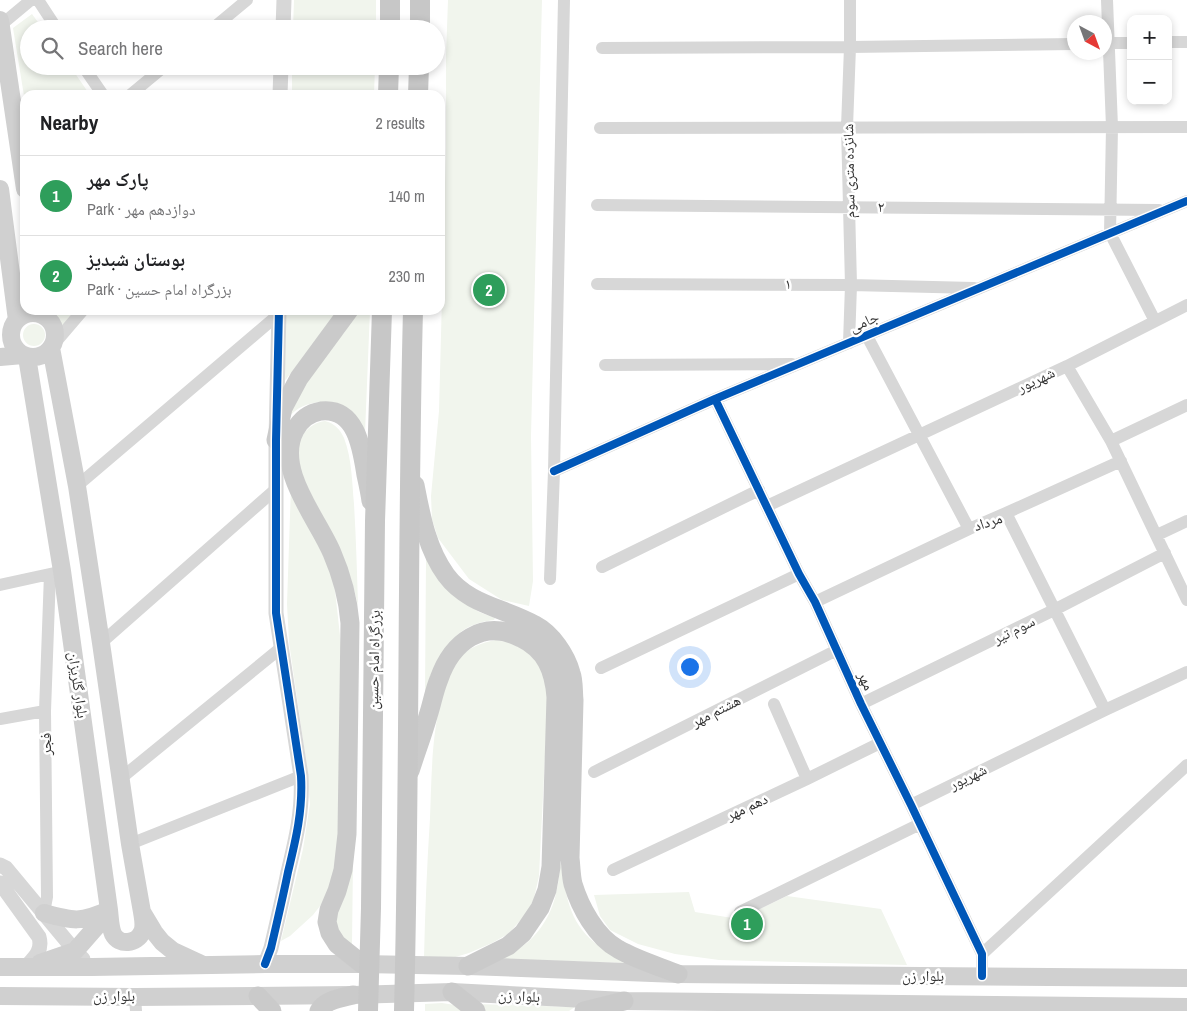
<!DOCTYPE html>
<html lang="en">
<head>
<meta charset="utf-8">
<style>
  body { margin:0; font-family:"Archivo Narrow","Noto Naskh Arabic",sans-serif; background:#f2f2f2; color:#202124 }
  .controls { position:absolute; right:15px; top:15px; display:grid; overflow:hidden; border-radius:10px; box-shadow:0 2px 8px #0003 }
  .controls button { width:45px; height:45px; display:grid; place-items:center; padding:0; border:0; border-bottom:1px solid #e0e0e0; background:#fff; color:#202124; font:25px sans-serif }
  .compass { position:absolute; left:1067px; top:15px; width:45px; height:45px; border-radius:50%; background:#fff; box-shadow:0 2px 8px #0003; rotate:139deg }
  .you { position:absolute; left:689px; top:666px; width:18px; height:18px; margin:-12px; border:4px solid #fff; border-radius:50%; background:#1a73e8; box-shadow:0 0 0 8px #1a73e833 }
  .badge { display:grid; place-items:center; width:32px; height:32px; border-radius:50%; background:#0f766e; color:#fff; font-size:16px; font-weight:700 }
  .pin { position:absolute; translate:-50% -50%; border:2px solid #fff; box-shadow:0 1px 5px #0006 }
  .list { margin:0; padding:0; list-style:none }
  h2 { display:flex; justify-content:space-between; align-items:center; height:65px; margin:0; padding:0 20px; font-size:21px }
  h2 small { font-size:16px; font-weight:400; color:#757577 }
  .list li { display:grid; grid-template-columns:32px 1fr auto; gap:15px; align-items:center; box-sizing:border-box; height:80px; padding:0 20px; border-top:1px solid #e0e0e0 }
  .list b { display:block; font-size:19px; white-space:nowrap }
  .list p { margin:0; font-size:16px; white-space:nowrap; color:#757577 }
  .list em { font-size:16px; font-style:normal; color:#757577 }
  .icon { flex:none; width:28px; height:28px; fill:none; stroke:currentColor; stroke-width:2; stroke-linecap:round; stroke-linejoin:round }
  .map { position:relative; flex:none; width:1187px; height:1011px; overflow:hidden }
  .search { position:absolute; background:#fff; box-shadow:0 2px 8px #0003; left:20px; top:20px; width:425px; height:55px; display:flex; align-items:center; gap:12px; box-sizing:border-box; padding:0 18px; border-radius:28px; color:#757577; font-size:19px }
  .panel { position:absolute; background:#fff; box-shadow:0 2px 8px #0003; left:20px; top:90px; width:425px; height:225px; border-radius:15px }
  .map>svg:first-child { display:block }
  .green { fill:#f1f5ed }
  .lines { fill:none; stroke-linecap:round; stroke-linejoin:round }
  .minor { stroke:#d7d7d7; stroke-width:12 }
  .tertiary { stroke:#d7d7d7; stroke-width:15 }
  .secondary { stroke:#d0d0d0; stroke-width:18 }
  .primary { stroke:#cacaca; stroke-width:19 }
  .trunk { stroke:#c7c7c7; stroke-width:20 }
  .cycleway-casing { stroke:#fff; stroke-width:11 }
  .cycleway { stroke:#0057b8; stroke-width:8 }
  .labels { text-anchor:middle; stroke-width:5; stroke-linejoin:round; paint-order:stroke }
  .street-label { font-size:15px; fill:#333; stroke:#fff }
</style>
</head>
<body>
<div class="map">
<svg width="1187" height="1011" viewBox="0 0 1187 1011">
  <rect width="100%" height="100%" fill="#fff"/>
  <path class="green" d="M294,0H376V29H293Z
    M448,0H542L531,436L533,581L529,606L502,600L469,579L438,538L432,519L431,496L439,411L446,146V56Z
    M32,14L43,29H29V66H70L90,95H25V102L13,28Z
    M292,66H375L374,95H292Z
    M56,310H75L60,330Z
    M286,310H341L283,383Z
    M359,310H370L365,433L321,402C307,403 297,407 287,419L285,414L329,349L344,333Z
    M23 335a11 11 0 1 1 22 0a11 11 0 1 1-22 0Z
    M325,421C334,423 340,429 344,438C352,459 352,482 354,504C356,537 357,571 358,605C355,594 353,582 348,572C334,542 317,513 305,482C303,476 300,470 299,464C294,444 304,424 325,421Z
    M291,486L333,572L341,645V844L327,897L313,915L290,936L281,941L303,849L310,804L305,754L289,642L287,604Z
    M426,559L465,603L479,612L495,618L494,620C474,623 463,627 450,643L425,694Z
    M495,640C499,641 503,641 507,642C520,645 535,657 541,669C545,678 546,687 548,696L539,876L534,898L528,912L508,934L492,943L469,953L452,958H424C425,911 427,865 430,818C432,771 431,710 453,669C455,666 457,662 459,659C468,647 482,643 495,640Z
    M353,861L352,944L344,943L332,914Z
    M561,862C566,894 568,921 595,943C605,951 617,957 628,963L494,959C501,956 509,954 516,950C536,940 552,915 556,893C559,883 559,872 561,862Z
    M689,892L695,912L739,919L787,896L881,909L907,965L719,960L675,954L638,944L610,930L600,916L594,895Z
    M442,1003L455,1005L466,1011H425V1004Z
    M476,1004L575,1007L569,1011H483Z"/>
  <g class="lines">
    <path class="minor" d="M38,0L57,29
      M1107,0L1112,127L1110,233L1155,321
      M1,25L31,0
      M212,29L247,0
      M1168,42H1187
      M1104,43H1131
      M602,48L850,47L1074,44
      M83,66L103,95
      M130,95L165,66
      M600,128L1187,127
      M597,205L1159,210
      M597,284L851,285L974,288
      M867,336L969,529L1006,513L1105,710
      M849,343L851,285L847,127L850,47V0
      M54,344L83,310
      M605,365L792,364
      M1067,366L1187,305
      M715,399L799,574L815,602L861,704L911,805L982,954V976
      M1111,441L1187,405
      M554,471L715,399L1187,201
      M77,486L279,314
      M767,506L1067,366L1111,441L1187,600
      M1006,513L1121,461
      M1157,535L1187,521
      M602,567L759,490
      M550,579L554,471L564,0
      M0,585L59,572
      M815,602L969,529
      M101,643L276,489
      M601,668L799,574
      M774,704L807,779
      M861,704L1054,610L1165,553
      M0,719L45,711
      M594,772L837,650
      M120,779L282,647
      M911,805L1105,710L1187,672
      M130,844L301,776
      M613,870L807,779L880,743
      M740,912L920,824
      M44,913L47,897L45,711L50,574
      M982,954L1187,765
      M135,997L136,1011"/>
    <path class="tertiary" d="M283,29L284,0
      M280,95L281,66
      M0,865L6,868L75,951L83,959
      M0,883L39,937C43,951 34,958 25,968
      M265,964L271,948C277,922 283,897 288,872C296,839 303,810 301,776L276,613V440L279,310"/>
    <path class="secondary" d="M0,20L25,189
      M0,189L17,320
      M11 335a22 22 0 1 1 44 0a22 22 0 1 1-44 0Z
      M51,348L77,486L101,643L130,844L142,912L154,932L162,942L173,951L201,964
      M0,357L23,355
      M27,357L62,571L109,910L96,927L75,951L40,963
      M44,913C73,921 81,923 109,910C110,918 110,927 113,934C119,946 137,944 142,932C145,926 143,919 142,912
      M0,967H92L265,964H362L468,966L678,974L1187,978
      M0,996L135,997L353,995L452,992L624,1001L1187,1007"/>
    <path class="primary" d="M276,440L283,408L299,378L349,310
      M415,485C421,516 427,549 446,575C468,605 505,608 535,625C552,634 566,655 571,673C574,681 573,691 574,700L570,858C571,866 571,876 573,884C580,907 596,937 618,949C637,960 658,966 678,974
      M410,771C416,752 423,734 428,716C432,704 434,691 439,679C452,642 483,618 521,638C546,650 554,671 556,697L551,867L547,890L540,908L523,933L508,946L468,966
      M362,964L337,944L330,933L327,922L329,910L337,891L343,870L347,834L350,623C348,598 342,576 332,553C318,519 274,469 295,430C301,419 309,413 321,411C357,407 362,450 366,475C368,484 370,493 371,501
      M452,992L476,1011
      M258,996L272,1011
      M319,1011C325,1000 341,998 353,995
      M584,1011L624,1001"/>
    <path class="trunk" d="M390,29V0
      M420,29V0
      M388,95L389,66
      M418,95L419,66
      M368,1011L371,908L375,521L382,310
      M404,1011C410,777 407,544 413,310"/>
    <g class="cycleway-casing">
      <path id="cycleway" d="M715,399L799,574L815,602L861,704L911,805L982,954V976
        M554,471L715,399L1187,201
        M265,964L271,948C277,922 283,897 288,872C296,839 303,810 301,776L276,613V440L279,310"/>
    </g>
    <use href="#cycleway" class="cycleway"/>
  </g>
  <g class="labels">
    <g class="street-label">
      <text transform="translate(849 171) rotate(-91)" y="5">شانزده متری سوم</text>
      <text transform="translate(881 207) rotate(1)" y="5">۲</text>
      <text x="788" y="289">۱</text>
      <text transform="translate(864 322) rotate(-23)" y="5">جامی</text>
      <text transform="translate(1036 380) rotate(-25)" y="5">شهریور</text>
      <text transform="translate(988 522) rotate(-18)" y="5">مرداد</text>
      <text transform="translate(1014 630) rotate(-26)" y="5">سوم تیر</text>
      <text transform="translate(374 660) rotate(-89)" y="5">بزرگراه امام حسین</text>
      <text transform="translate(866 681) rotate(66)" y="5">مهر</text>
      <text transform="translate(78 685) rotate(82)" y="5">بلوار گلریزان</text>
      <text transform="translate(716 711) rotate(-27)" y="5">هشتم مهر</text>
      <text transform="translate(46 744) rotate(-90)" y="5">فجر</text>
      <text transform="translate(968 777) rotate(-26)" y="5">شهریور</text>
      <text transform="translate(747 807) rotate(-25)" y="5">دهم مهر</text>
      <text x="923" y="981">بلوار زن</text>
      <text x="114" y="1001">بلوار زن</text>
      <text transform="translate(519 996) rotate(3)" y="5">بلوار زن</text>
    </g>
  </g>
</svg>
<div class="controls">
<button>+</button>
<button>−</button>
</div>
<svg class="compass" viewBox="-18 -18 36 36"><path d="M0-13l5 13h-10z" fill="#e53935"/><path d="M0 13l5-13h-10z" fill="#757577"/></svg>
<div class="you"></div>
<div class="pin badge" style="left:747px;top:924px;background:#2e9e5b">1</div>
<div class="pin badge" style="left:489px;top:290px;background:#2e9e5b">2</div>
<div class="search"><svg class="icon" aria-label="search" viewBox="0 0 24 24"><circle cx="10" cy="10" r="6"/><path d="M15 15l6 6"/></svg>Search here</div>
<section class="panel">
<h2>Nearby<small>2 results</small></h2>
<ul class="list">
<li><span class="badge" style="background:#2e9e5b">1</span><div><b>پارک مهر</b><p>Park · دوازدهم مهر</p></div><em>140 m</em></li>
<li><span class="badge" style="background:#2e9e5b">2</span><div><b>بوستان شبدیز</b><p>Park · بزرگراه امام حسین</p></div><em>230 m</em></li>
</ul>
</section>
</div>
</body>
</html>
